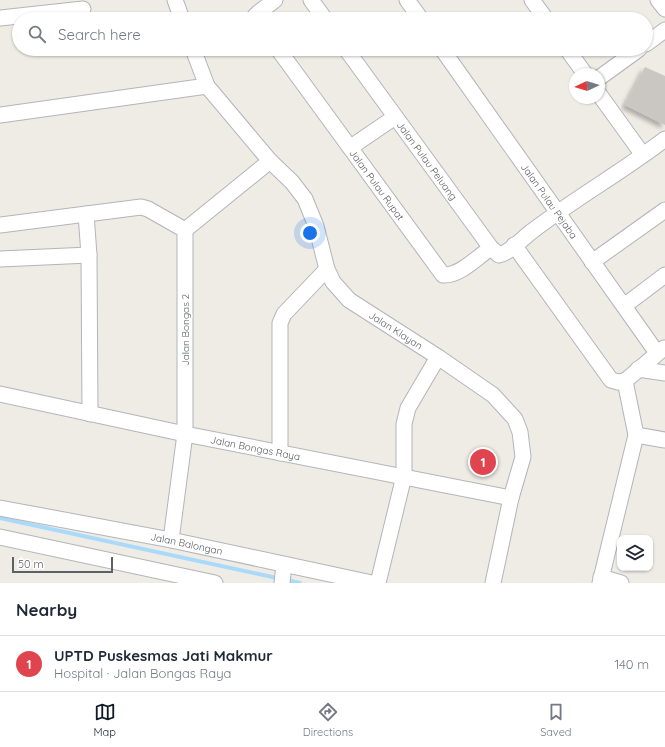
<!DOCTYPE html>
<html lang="en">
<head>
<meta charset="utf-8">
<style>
  body { margin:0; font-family:Quicksand,sans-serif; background:#f2f2f3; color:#1f2937 }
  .controls { position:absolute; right:12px; bottom:12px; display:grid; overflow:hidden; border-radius:8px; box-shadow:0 1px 3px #0004 }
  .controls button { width:36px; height:36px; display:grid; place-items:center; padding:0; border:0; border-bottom:1px solid #e0e1e3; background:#fff; color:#1f2937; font:20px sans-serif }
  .compass { position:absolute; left:569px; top:68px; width:36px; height:36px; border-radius:50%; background:#fff; box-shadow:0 1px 3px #0004; rotate:266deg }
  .scale { position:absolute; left:12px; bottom:10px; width:101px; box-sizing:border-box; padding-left:4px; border:2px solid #5d6064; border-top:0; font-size:11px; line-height:14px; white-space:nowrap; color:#5d6064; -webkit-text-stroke:3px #fff; paint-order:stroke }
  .you { position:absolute; left:310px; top:233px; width:14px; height:14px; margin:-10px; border:3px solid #fff; border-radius:50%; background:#1a73e8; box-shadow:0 0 0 6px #1a73e833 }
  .badge { display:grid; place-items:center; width:26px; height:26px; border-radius:50%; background:#111827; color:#fff; font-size:13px; font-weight:700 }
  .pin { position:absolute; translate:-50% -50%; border:2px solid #fff; box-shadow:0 1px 4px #0006 }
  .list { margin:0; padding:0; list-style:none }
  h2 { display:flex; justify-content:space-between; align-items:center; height:52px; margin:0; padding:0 16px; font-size:17px }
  h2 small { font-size:13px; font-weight:400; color:#747a83 }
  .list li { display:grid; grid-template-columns:26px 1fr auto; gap:12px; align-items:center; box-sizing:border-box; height:56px; padding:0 16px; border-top:1px solid #e0e1e3 }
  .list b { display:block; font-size:15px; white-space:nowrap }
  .list p { margin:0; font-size:13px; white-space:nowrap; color:#747a83 }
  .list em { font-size:13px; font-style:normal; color:#747a83 }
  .icon { flex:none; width:22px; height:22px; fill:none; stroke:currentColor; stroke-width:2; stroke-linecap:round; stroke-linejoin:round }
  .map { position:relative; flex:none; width:665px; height:583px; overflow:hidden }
  .search { position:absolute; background:#fff; box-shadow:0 1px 3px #0004; left:12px; right:12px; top:12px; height:44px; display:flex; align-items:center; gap:10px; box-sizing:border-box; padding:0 14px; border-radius:22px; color:#747a83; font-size:15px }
  .sheet { height:108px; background:#fff }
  nav { display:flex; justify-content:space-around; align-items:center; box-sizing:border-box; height:56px; border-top:1px solid #e0e1e3; background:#fff; font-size:11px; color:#747a83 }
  nav a { display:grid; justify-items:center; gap:2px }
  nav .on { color:#111827 }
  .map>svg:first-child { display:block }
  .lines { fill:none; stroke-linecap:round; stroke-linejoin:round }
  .stream { stroke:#a9dafa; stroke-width:4 }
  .building { fill:#cac6c2; filter:url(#shadow) }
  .minor-casing { stroke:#b2b5b9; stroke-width:17 }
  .minor { stroke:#fff; stroke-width:15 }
  .labels { text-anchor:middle; stroke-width:3; stroke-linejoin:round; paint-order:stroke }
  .street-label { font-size:10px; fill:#5d6064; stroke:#fff }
</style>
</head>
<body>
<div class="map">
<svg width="665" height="583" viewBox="0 0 665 583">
  <defs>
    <filter id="shadow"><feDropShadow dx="-3.5" dy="3.5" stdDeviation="2" flood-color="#0004"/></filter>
  </defs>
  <rect width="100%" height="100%" fill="#eeece5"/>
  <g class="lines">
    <path class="stream" d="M0,518L300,583"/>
  </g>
  <path class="building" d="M645,67L665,76V125L625,105Z"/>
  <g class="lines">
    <g class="minor-casing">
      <g id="minor">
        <path d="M175,0L182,19"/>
        <path d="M311,0L325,19"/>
        <path d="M407,0L421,19"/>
        <path d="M532,0L546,19"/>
        <path d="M658,0L665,9"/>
        <path d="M0,18L83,9"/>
        <path d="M255,19L254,17L258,13L275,0"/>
        <path d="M646,44L665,30"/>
        <path id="s1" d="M193,49L207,86L270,161L292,182L305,199L316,226L327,269L333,282L349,300L438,357L493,395L515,419L520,432L523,457L511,498L493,583"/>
        <path id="s2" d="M278,49L443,275C460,276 477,257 491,248"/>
        <path id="s3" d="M346,49L491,248L499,255C509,253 522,239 531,232C574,199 622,172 665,139"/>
        <path id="s4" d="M442,49L657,353"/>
        <path d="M567,49L585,74"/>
        <path d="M599,78L639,49"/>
        <path d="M599,94L643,155"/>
        <path d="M0,115L207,86"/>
        <path d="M351,147L395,117"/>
        <path d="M86,214L89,255L90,414"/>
        <path d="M0,225L141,207L148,209L185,230"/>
        <path d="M185,230L270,161"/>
        <path d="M514,245L611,380L618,382L625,381"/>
        <path d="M0,259L89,255"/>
        <path d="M592,262L665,210"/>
        <path d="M624,306L665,275"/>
        <path d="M638,369L665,373"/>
        <path d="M625,381L664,348"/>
        <path id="s5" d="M0,394L185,434L511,498"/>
        <path d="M636,435L665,440"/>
        <path d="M280,453V323L284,314L327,269"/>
        <path id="s6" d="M0,508L171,540L372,583"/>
        <path d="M0,537L215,583"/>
        <path d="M171,540L185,434V230"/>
        <path d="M601,577L621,583"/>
        <path d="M282,583L284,565"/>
        <path d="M378,583L404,476V424L408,408L438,357"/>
        <path d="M600,583L636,435L625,381"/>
      </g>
    </g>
    <use href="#minor" class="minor"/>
  </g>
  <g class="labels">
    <g class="street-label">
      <text dy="4" stroke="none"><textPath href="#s3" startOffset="138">Jalan Pulau Peluang</textPath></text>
      <text dy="4" stroke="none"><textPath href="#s2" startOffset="168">Jalan Pulau Rupat</textPath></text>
      <text dy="4" stroke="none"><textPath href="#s4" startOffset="186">Jalan Pulau Pejaba</textPath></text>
      <text transform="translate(185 330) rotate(-90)" y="4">Jalan Bongas 2</text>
      <text dy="4" stroke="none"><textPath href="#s1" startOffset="357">Jalan Klayan</textPath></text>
      <text dy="4" stroke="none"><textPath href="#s5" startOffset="261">Jalan Bongas Raya</textPath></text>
      <text dy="4" stroke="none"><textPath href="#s6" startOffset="190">Jalan Balongan</textPath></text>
    </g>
  </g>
</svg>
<div class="controls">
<button><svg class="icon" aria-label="layers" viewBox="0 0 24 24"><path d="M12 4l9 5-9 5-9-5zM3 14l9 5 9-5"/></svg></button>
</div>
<svg class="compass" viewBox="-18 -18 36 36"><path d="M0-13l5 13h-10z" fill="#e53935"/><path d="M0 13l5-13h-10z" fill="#747a83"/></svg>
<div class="scale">50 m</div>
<div class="you"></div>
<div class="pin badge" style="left:483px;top:462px;background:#e0444e">1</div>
<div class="search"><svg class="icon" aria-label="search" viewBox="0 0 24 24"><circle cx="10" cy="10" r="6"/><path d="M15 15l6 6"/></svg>Search here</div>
</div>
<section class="sheet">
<h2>Nearby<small></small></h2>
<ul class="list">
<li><span class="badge" style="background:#e0444e">1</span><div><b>UPTD Puskesmas Jati Makmur</b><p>Hospital · Jalan Bongas Raya</p></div><em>140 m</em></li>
</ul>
</section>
<nav>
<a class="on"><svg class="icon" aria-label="map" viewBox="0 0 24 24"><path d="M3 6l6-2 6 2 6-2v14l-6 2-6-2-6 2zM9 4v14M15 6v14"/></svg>Map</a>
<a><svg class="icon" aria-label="directions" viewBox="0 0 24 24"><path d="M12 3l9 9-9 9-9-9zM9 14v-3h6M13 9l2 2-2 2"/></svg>Directions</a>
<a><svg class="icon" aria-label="saved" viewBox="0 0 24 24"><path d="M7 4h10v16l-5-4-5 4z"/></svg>Saved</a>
</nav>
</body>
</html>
